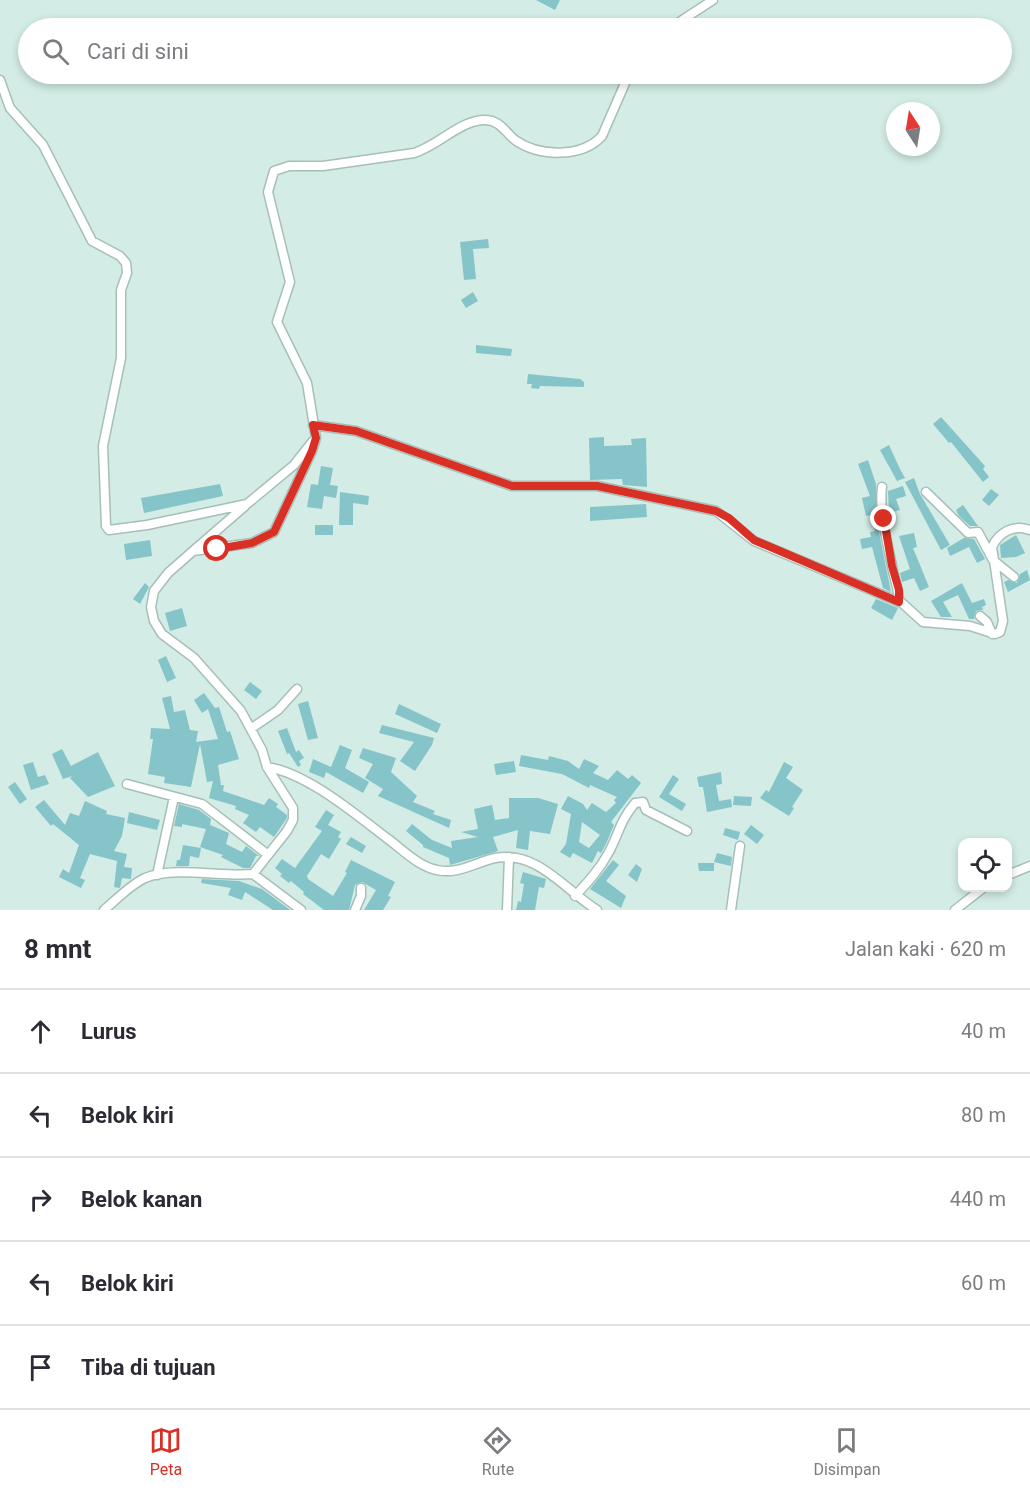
<!DOCTYPE html>
<html lang="id">
<head>
<meta charset="utf-8">
<style>
  body { margin:0; font-family:Roboto,sans-serif; background:#f2f2f3; color:#2b2b33 }
  .controls { position:absolute; right:18px; bottom:18px; display:grid; overflow:hidden; border-radius:12px; box-shadow:0 3px 9px #0003 }
  .controls button { width:54px; height:54px; display:grid; place-items:center; padding:0; border:0; border-bottom:2px solid #e1e1e2; background:#fff; color:#2b2b33; font:30px sans-serif }
  .compass { position:absolute; left:886px; top:102px; width:54px; height:54px; border-radius:50%; background:#fff; box-shadow:0 3px 9px #0003; rotate:348deg }
  .stop { position:absolute; width:18px; height:18px; margin:-14px; border:4px solid #d93025; border-radius:50%; background:#fff }
  .stop.end { background:#d93025; border-color:#fff; box-shadow:0 2px 6px #0008 }
  .list { margin:0; padding:0; list-style:none }
  h2 { display:flex; justify-content:space-between; align-items:center; height:78px; margin:0; padding:0 24px; font-size:26px }
  h2 small { font-size:20px; font-weight:400; color:#7c7c81 }
  .list li { display:grid; grid-template-columns:39px 1fr auto; gap:18px; align-items:center; box-sizing:border-box; height:84px; padding:0 24px; border-top:2px solid #e1e1e2 }
  .list b { display:block; font-size:22px; white-space:nowrap }
  .list em { font-size:20px; font-style:normal; color:#7c7c81 }
  .icon { flex:none; width:33px; height:33px; fill:none; stroke:currentColor; stroke-width:2; stroke-linecap:round; stroke-linejoin:round }
  .map { position:relative; flex:none; width:1030px; height:910px; overflow:hidden }
  .search { position:absolute; background:#fff; box-shadow:0 3px 9px #0003; left:18px; right:18px; top:18px; height:66px; display:flex; align-items:center; gap:15px; box-sizing:border-box; padding:0 21px; border-radius:33px; color:#7c7c81; font-size:22px }
  .sheet { height:498px; background:#fff }
  nav { display:flex; justify-content:space-around; align-items:center; box-sizing:border-box; height:84px; border-top:2px solid #e1e1e2; background:#fff; font-size:16px; color:#7c7c81 }
  nav a { display:grid; justify-items:center; gap:3px }
  nav .on { color:#d93025 }
  .map>svg:first-child { display:block }
  .building { fill:#85c4c9; fill-rule:evenodd }
  .lines { fill:none; stroke-linecap:round; stroke-linejoin:round }
  .street-casing { stroke:#a7bfb8; stroke-width:11 }
  .street { stroke:#fff; stroke-width:8 }
  .route { stroke:#d93025; stroke-width:8 }
</style>
</head>
<body>
<div class="map">
<svg width="1030" height="910" viewBox="0 0 1030 910">
  <rect width="100%" height="100%" fill="#d3ece5"/>
  <path class="building" d="M536,0H560L555,10Z
    M488,239L489,248L473,249L476,279L464,280L460,242Z
    M473,292L478,301L466,308L461,300Z
    M476,345L512,349L511,356L476,353Z
    M528,374L580,379L584,382V387L540,386L539,389L531,388L532,384H527Z
    M941,417L985,466L983,469L989,477L983,482L951,442L949,443L933,424Z
    M604,437V446L632,445L631,439L646,438L647,487L623,485L622,479L590,480L589,438Z
    M889,445L900,469L905,478L897,481L880,450Z
    M868,460L876,484V517L891,592L883,588L872,547L862,549L860,539L871,537L870,532L875,531L872,515L866,516L862,498L870,496L858,464Z
    M321,466L333,468L330,485L338,486L336,498L324,496L322,509L307,507L311,484L318,485Z
    M914,478L920,494L950,545L941,550L905,482Z
    M220,484L223,496L144,513L141,498Z
    M903,486L906,496L896,499L900,510L889,513L888,491Z
    M991,489L999,495L989,506L982,500Z
    M340,492L369,496L368,505L353,503V525H339Z
    M646,504L647,517L590,521V507Z
    M963,505L978,526H970L959,516L956,510Z
    M315,525H333V535H315Z
    M914,533L917,547L913,548L929,587L920,591L914,578L902,582L900,573L910,569L899,536Z
    M1016,535L1025,553L1016,557L1001,558L1000,545Z
    M964,538L974,539L985,559L977,563L969,547L950,556L947,548Z
    M150,540L152,556L126,560L124,544Z
    M1027,570L1030,580L1008,592L1004,582L1008,580L1017,583L1020,574Z
    M145,583L149,587L140,604L133,599Z
    M962,583L972,603L984,599L986,605L982,607L983,610L976,611L974,619H969L958,595L943,602L952,617H941L931,601Z
    M876,599L898,608L892,620L871,608Z
    M182,608L187,626L170,631L165,613Z
    M166,656L176,678L167,682L158,660Z
    M250,682L262,691L256,699L244,690Z
    M204,693L215,708L219,707L227,732L230,731L239,759L218,765L221,785H224L223,791L264,805L269,798L278,804L276,807L287,815V818L274,837L260,827L256,832L243,823L249,815L235,809L236,806L209,798L213,781L207,782L200,744L191,787L164,783L165,777L148,774L153,739H150L151,728L170,729L162,698L171,696L174,712L185,710L190,730L198,731L196,742L218,739L208,709L202,713L194,700Z
    M308,701L318,738L308,740L298,704Z
    M399,704L441,724L437,733L395,714Z
    M382,725L434,738L432,745L415,771L400,761L414,742L379,733Z
    M287,728L296,752L299,750L304,758L299,761L301,765L298,767L289,753L287,754L278,731Z
    M340,745L352,750L345,768L369,782L363,793L326,772L324,778L309,772L313,759L331,767Z
    M363,748L396,758L391,772L417,796L413,802L435,811L433,814L451,820L449,828L378,796L383,789L365,778L373,764L359,758Z
    M62,749L71,766L98,752L115,786L88,797L70,778L72,776L63,779L52,754Z
    M521,755L548,760L549,756L568,761L579,769L584,759L599,766L593,773L608,780L617,770L628,779L632,775L641,783L611,822L614,825L606,844L601,853L598,851L592,863L573,853L570,858L560,852L566,844L571,814L561,809L568,796L583,804L587,810L592,803L606,812L616,803L614,800L617,797L590,785L589,788L562,774L519,766ZM582,822L600,835L589,848L579,842Z
    M514,761L516,772L496,775L494,764Z
    M33,762L38,777L45,775L49,784L31,790L23,765Z
    M784,762L793,767L786,778L803,790L792,807L794,808L789,816L760,798L766,790L769,792Z
    M721,772L722,784L716,785L719,801L731,799L732,807L707,812L703,787H699L697,777Z
    M673,775L679,779L669,794L686,804L682,811L659,797Z
    M15,782L27,799L20,804L8,787Z
    M734,796L752,797L751,806L733,805Z
    M509,798H538L558,804L550,834L530,831L528,850L516,848L518,830L493,837L498,851L450,865L449,858L423,847V845L406,831L412,824L432,840L452,848L451,841L478,837L461,832L478,829L474,809L492,805L495,820L509,818Z
    M44,800L65,825L70,813L79,816L85,801L107,811L106,814L125,818L122,836L114,851L127,854L124,867L132,868L131,879L122,878L120,888L114,887L117,861L90,854L80,878L85,880L81,888L59,877L63,869L69,873L79,845L53,824L51,826L35,807Z
    M179,804L199,810L211,819L210,825L229,833L226,844L242,852L246,846L259,856H256L250,868H243L221,857L223,855L200,847L206,829L182,824V827L174,826Z
    M326,810L334,815L328,825L341,832L338,837L341,839L329,859L321,854L307,876L308,879L333,896L347,873L345,872L351,860L395,882L388,896L391,897L383,910H364L376,890L362,882L355,885L349,910H324L303,894L304,892L291,881L289,883L280,876L282,874L275,868L282,859L295,868L322,831L315,827Z
    M129,812L160,820L157,830L127,823Z
    M751,825L764,835L757,844L744,834Z
    M725,828L740,832L738,840L723,835Z
    M351,837L366,846L362,853L346,844Z
    M183,845L201,848L199,858L190,856L189,866H176L177,860H180Z
    M717,853L732,857L731,866L714,862Z
    M613,860L619,865L606,881L626,896L621,908L590,889Z
    M698,863H714V871H699Z
    M636,864L642,869L637,882L628,875Z
    M523,872L546,879L544,888L539,887L535,910H516L518,901L521,902L524,884L520,883Z
    M202,879L239,881L262,889L290,910H273L245,892L242,900L228,895L231,888L201,883Z"/>
  <g class="lines">
    <g class="street-casing">
      <path id="street" d="M670,28L713,0
        M0,80L10,108L43,145L92,241L120,256L126,263L127,273L121,290V358L103,446L106,526L109,530L147,525L247,504L294,465L313,441
        M313,425L356,431L512,486H597L716,511L754,541L902,603L923,622L970,626L995,634L1000,632L1003,621L992,547C999,532 1014,524 1030,530
        M882,487C879,511 887,541 892,566C894,579 899,589 899,602
        M926,492L968,533L978,532L993,560L1014,577
        M193,551L245,506
        M980,616L987,622L992,634
        M252,728L278,710L297,689
        M267,767C307,773 355,814 388,839C403,850 418,866 437,870C458,875 476,862 495,858C537,850 565,890 597,910
        M127,784L202,804L267,854
        M253,874L287,831L293,820V808L267,767L262,750L241,711L194,658L162,634L154,621L151,607L154,591L168,573L193,551L252,543L274,532L312,451L316,438L307,383L277,322L290,282L268,192L274,171L289,166H323L414,153C438,146 460,120 485,120C500,120 505,132 515,140C539,157 582,158 602,136L629,74
        M157,875L174,797
        M1008,875L1030,866
        M575,896C588,882 600,869 609,852C619,833 620,821 635,803L643,802L646,810L687,831
        M104,910C116,900 130,885 145,878C175,866 221,877 253,874L301,910
        M355,910L361,896V888
        M507,910L509,857
        M731,910L740,846
        M955,910L983,888"/>
    </g>
    <use href="#street" class="street"/>
  </g>
  <g class="lines">
    <path class="route" d="M217,549L252,543L274,532L312,451L316,438L313,425L356,431L512,486H597L716,511L729,518L754,540L899,602V590L892,566L884,519"/>
  </g>
</svg>
<div class="controls">
<button><svg class="icon" aria-label="locate" viewBox="0 0 24 24"><circle cx="12" cy="12" r="6"/><path d="M12 2v4M12 18v4M2 12h4M18 12h4"/></svg></button>
</div>
<svg class="compass" viewBox="-18 -18 36 36"><path d="M0-13l5 13h-10z" fill="#e53935"/><path d="M0 13l5-13h-10z" fill="#7c7c81"/></svg>
<div class="stop" style="left:217px;top:549px"></div>
<div class="stop end" style="left:884px;top:519px"></div>
<div class="search"><svg class="icon" aria-label="search" viewBox="0 0 24 24"><circle cx="10" cy="10" r="6"/><path d="M15 15l6 6"/></svg>Cari di sini</div>
</div>
<section class="sheet">
<h2>8 mnt<small>Jalan kaki · 620 m</small></h2>
<ul class="list">
<li><svg class="icon" aria-label="ahead" viewBox="0 0 24 24"><path d="M12 20V5M6 11l6-6 6 6"/></svg><div><b>Lurus</b></div><em>40 m</em></li>
<li><svg class="icon" aria-label="left" viewBox="0 0 24 24"><path d="M17 20v-9H6M10 6l-5 5 5 5"/></svg><div><b>Belok kiri</b></div><em>80 m</em></li>
<li><svg class="icon" aria-label="right" viewBox="0 0 24 24"><path d="M7 20v-9h11M14 6l5 5-5 5"/></svg><div><b>Belok kanan</b></div><em>440 m</em></li>
<li><svg class="icon" aria-label="left" viewBox="0 0 24 24"><path d="M17 20v-9H6M10 6l-5 5 5 5"/></svg><div><b>Belok kiri</b></div><em>60 m</em></li>
<li><svg class="icon" aria-label="arrive" viewBox="0 0 24 24"><path d="M6 21V4h12l-3 4 3 4H6"/></svg><div><b>Tiba di tujuan</b></div></li>
</ul>
</section>
<nav>
<a class="on"><svg class="icon" aria-label="map" viewBox="0 0 24 24"><path d="M3 6l6-2 6 2 6-2v14l-6 2-6-2-6 2zM9 4v14M15 6v14"/></svg>Peta</a>
<a><svg class="icon" aria-label="directions" viewBox="0 0 24 24"><path d="M12 3l9 9-9 9-9-9zM9 14v-3h6M13 9l2 2-2 2"/></svg>Rute</a>
<a><svg class="icon" aria-label="saved" viewBox="0 0 24 24"><path d="M7 4h10v16l-5-4-5 4z"/></svg>Disimpan</a>
</nav>
</body>
</html>
